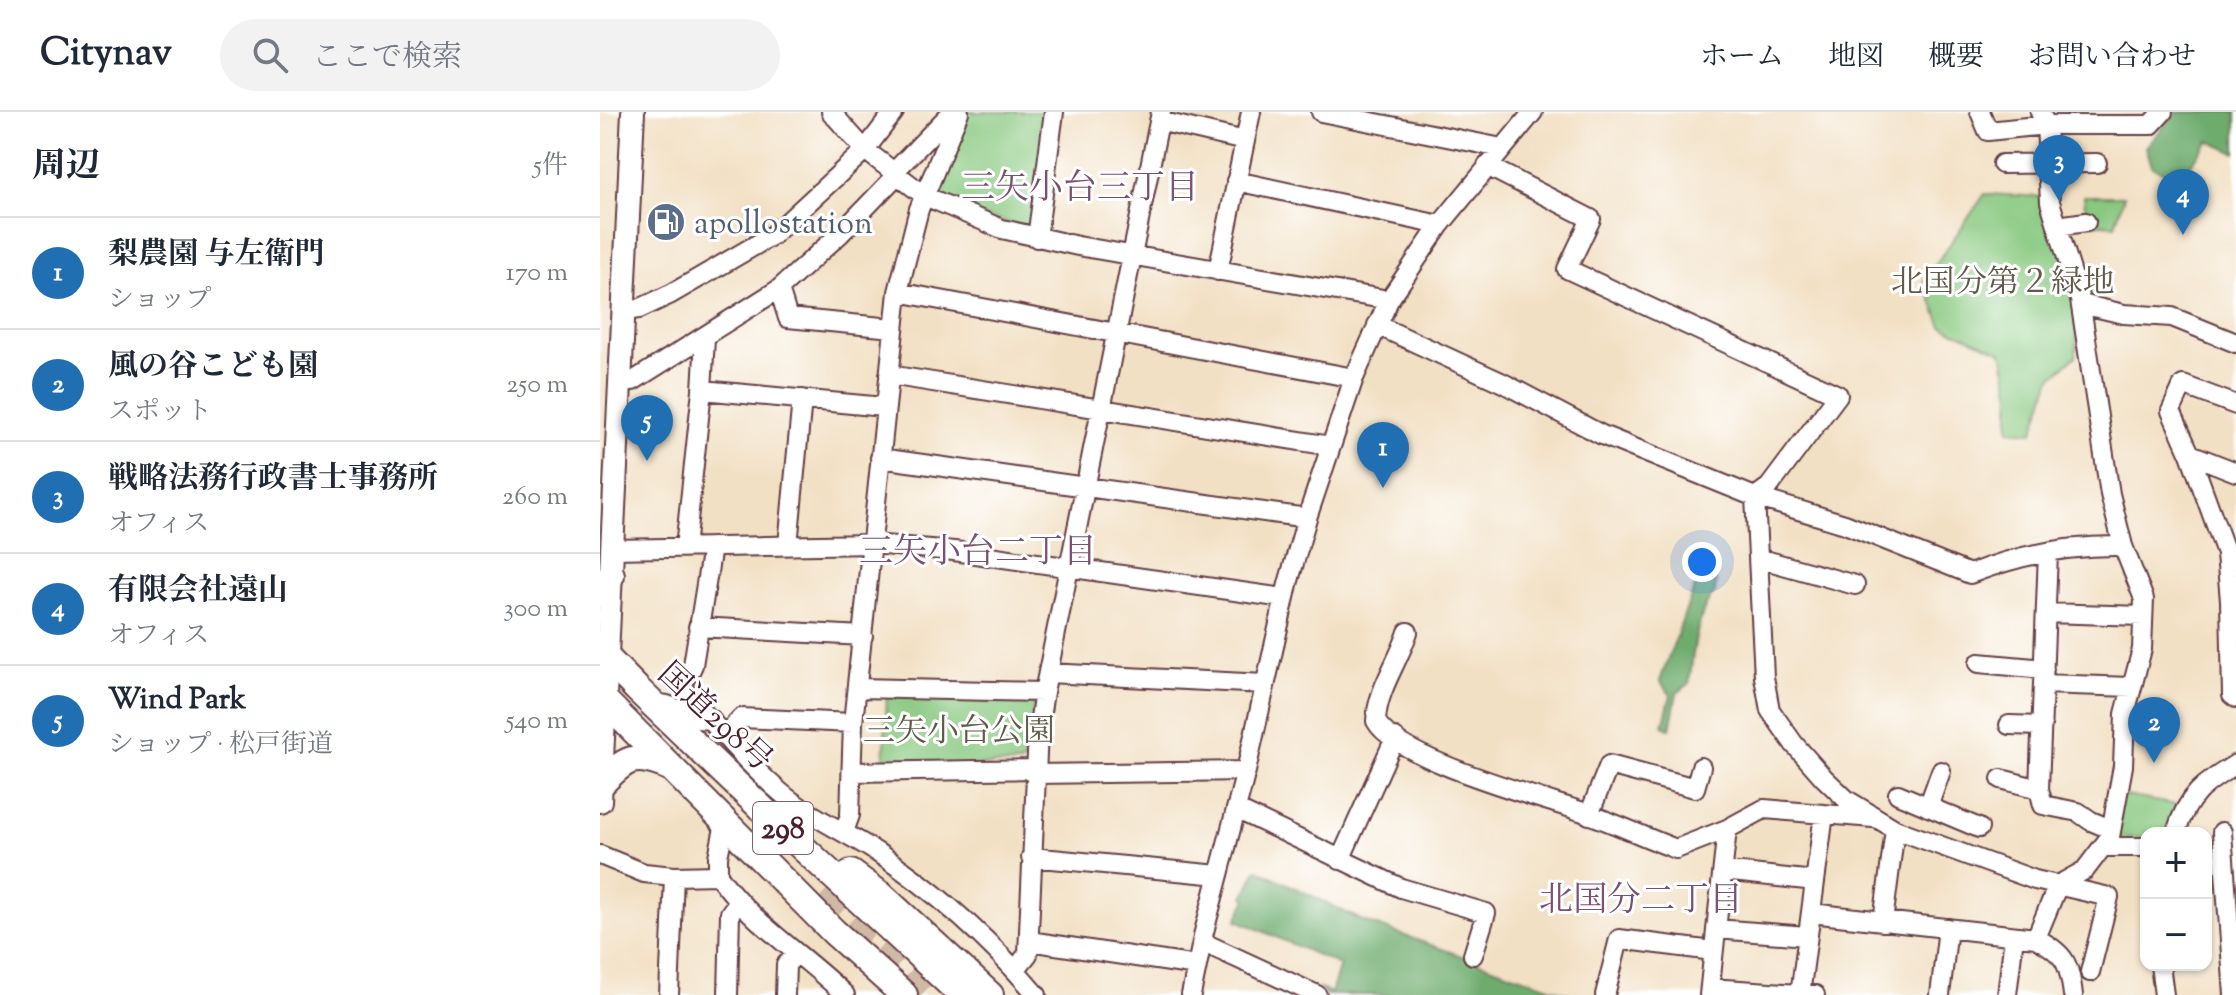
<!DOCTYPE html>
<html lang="ja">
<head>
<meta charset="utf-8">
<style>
  body { margin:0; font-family:"Sorts Mill Goudy","Noto Serif JP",serif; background:#f2f2f3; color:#1f2937 }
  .controls { position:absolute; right:24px; bottom:24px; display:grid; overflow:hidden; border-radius:16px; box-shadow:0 2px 6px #0004 }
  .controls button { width:72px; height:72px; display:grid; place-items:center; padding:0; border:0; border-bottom:2px solid #e0e1e3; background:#fff; color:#1f2937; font:40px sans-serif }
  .you { position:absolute; left:1102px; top:450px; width:28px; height:28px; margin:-20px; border:6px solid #fff; border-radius:50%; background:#1a73e8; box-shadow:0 0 0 12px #1a73e833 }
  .badge { display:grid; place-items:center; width:52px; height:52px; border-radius:50%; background:#1f6fb2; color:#fff; font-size:26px; font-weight:700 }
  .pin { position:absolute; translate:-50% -66px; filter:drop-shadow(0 2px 4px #0008) }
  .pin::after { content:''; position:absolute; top:42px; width:28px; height:24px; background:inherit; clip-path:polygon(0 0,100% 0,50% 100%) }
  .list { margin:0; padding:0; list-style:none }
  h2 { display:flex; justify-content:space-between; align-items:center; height:104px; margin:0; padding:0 32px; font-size:34px }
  h2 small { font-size:26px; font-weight:400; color:#747a83 }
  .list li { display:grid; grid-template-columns:52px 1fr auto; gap:24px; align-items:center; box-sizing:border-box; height:112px; padding:0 32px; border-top:2px solid #e0e1e3 }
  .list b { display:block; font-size:30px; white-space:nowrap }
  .list p { margin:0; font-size:26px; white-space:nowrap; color:#747a83 }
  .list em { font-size:26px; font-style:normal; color:#747a83 }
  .icon { flex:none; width:44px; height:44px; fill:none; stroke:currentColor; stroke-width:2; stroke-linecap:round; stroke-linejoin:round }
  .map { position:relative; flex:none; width:1636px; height:883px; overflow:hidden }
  header { display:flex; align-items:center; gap:48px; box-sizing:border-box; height:112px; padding:0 40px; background:#fff; border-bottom:2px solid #e0e1e3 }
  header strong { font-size:38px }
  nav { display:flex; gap:44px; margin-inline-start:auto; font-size:28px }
  .search { width:560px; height:72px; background:#f2f2f3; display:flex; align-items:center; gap:20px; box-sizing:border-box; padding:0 28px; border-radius:44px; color:#747a83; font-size:30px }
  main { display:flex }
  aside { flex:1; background:#fff }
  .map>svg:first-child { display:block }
  .green { fill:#88c87f; stroke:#697455; stroke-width:2 }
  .forest { fill:#6eac6e; stroke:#5c664c; stroke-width:2 }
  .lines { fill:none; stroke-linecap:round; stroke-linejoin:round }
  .highway-tunnel { stroke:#d0b9a5; stroke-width:26; stroke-dasharray:26 13; stroke-linecap:butt }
  .minor-casing { stroke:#633c42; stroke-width:22 }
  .major-casing { stroke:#633c42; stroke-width:26 }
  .highway-casing { stroke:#633c42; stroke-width:30 }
  .minor { stroke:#fff; stroke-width:18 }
  .major { stroke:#fff; stroke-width:22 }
  .highway { stroke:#fff; stroke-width:26 }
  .labels { text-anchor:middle; stroke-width:6; stroke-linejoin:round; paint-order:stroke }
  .shield { fill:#fff; stroke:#80626b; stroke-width:2 }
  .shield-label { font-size:30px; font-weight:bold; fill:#4a1f2b }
  .service-label { font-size:32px; fill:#4e5e75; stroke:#fff; text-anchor:start }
  .park-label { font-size:32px; fill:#605a48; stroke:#fff }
  .street-label { font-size:32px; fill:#4a1f2b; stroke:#fff }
  .neighbourhood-label { font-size:34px; fill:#7a5170; stroke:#fff }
</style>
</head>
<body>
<header>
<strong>Citynav</strong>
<div class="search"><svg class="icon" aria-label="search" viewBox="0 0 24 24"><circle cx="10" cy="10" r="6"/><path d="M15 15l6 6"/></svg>ここで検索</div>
<nav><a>ホーム</a><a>地図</a><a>概要</a><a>お問い合わせ</a></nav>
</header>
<main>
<aside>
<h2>周辺<small>5件</small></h2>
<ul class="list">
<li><span class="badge">1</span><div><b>梨農園 与左衛門</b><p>ショップ</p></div><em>170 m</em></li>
<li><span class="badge">2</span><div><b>風の谷こども園</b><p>スポット</p></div><em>250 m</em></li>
<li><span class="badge">3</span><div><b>戦略法務行政書士事務所</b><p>オフィス</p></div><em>260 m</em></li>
<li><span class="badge">4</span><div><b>有限会社遠山</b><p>オフィス</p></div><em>300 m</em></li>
<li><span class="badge">5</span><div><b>Wind Park</b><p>ショップ · 松戸街道</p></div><em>540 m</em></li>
</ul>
</aside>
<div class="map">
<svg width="1636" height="883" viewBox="0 0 1636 883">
  <rect width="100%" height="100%" fill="#fff"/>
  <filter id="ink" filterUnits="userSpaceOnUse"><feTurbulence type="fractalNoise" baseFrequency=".0125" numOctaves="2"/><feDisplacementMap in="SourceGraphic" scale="16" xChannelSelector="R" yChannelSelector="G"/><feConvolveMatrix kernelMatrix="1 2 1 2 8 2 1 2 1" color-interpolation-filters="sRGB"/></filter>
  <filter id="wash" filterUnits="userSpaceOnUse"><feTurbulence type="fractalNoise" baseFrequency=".006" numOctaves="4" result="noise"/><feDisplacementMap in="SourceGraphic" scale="32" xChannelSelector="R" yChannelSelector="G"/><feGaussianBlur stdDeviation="1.8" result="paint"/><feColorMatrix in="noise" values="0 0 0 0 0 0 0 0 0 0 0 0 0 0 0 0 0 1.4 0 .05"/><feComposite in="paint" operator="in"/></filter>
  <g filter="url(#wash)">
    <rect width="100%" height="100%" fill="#f2e0c4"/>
    <path class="green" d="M366,0H449L434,112L429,115L378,103L343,86L339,68Z
      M1385,82L1446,85L1478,195L1476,244L1451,266L1433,320L1409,318L1411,283L1402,240L1342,214L1324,169Z
      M1484,84H1524L1515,113L1487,111Z
      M287,580L429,583L434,589L429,641L421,652L284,656Z
      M1520,683L1577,693L1564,721H1546V726L1510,725Z"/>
    <path class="forest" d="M1576,0H1636V41L1609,29L1578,69L1552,54L1546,35Z
      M1102,455L1116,466L1115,481C1097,496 1092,548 1089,572L1077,581L1070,617L1063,614L1071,583L1060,569Z
      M657,757L763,809L972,883H725L720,877L731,881L740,853L637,808L647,787L644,785Z"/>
  </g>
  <g filter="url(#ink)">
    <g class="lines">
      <path class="highway-tunnel" d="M218,787L321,883"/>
      <g class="minor-casing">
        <path id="minor" d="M231,0L265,38L325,84L402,117L478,134L789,188
          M721,0L902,36
          M1380,0L1388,19L1446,13H1551L1563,0
          M559,9L645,29
          M1402,52L1497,51
          M887,54L991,107L967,157L1238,283L1169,375L1155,385
          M293,61L352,0
          M636,69L840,113
          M1457,114L1486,110
          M437,126L454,0
          M618,159L651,0
          M179,177L188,206L293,216
          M298,180L754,266
          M1481,192L1524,202L1572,205L1636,231
          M23,199L39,197L71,182L173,123L265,38L294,0
          M777,213L903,271L1002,323L1155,385L1245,412L1370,462C1418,443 1472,433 1523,434
          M289,263L731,334
          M20,269H33L179,177L240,122L296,64
          M102,278L284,295
          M1636,293L1583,273L1571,299L1590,342L1626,441L1630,489L1632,583L1636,586
          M1590,342L1636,360
          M280,346L707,406
          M1155,385L1164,565L1170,598L1194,632L1224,666L1247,688L1295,717L1435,768L1509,785L1490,860
          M188,433L202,287
          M112,435L93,553C88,566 78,568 87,583C119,616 149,655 185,684C214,707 248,721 278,741C338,781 390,828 437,883
          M85,436L102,278L105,226
          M12,437L272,432L354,439L684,486
          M1158,446L1255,473
          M1446,501L1543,504
          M98,515L263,524
          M808,520C799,549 777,578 776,609C796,647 939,685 983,700C1014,711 1045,725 1076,737L1127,717L1164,697L1273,706
          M1379,551L1444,557
          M448,561L665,572
          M1443,572L1532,575
          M258,576L444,580
          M60,592C82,593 83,611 111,607
          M1409,613L1442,614
          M125,623L141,606L253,611
          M252,660L436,657
          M436,662L646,659
          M1401,667L1439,677L1448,440
          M1439,677L1443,693L1478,700L1491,709L1510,717
          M1298,682L1379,716
          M1328,695L1341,659
          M636,697L801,776L886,801L873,843
          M989,703L1009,653L1095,676L1101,655
          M244,720L250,703L253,611L298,180L319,97L359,0
          M1622,720L1634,883
          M1576,721C1587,683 1604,672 1636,652
          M1504,735H1546
          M0,743L44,761L74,764L118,763C151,811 204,843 245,883
          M431,745L619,763
          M740,748L795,626
          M1123,759L1215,769
          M118,763V745L125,711
          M1211,801L1436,826C1465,842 1469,850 1473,883
          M1283,810L1295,717
          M1116,817L1207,824
          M1436,826L1458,773L1485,758L1510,725L1523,654L1525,602L1542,537L1544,487L1523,434L1510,382L1480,188L1450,90L1446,13L1440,0
          M429,829L597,854
          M602,830L717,883
          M1560,853L1564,883
          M415,858L428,842L438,619L444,580L561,0
          M1110,876L1215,883
          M69,883L74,764
          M128,883L130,801L139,789
          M185,883L186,853L196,842
          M591,883L604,820L646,659L688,472L707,406L754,266L789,188L840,113L933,0
          M1005,883L1019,827L1113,839
          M1109,883L1127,717
          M1200,883L1224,702
          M1340,883L1348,816
          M1407,883L1414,824"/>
      </g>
      <g class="major-casing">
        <path id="major" d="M0,689L33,0"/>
      </g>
      <g class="highway-casing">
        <path id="highway" d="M0,478L11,463
          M0,539L37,577L202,735L362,883
          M0,584L234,820L304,883
          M1,672C26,646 34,640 69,655
          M251,761L281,783L390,883"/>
      </g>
      <use href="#minor" class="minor"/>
      <use href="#major" class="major"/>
      <use href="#highway" class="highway"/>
    </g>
  </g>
  <defs>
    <g id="fuel-disc" transform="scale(2)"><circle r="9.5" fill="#5c6f8a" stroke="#fff"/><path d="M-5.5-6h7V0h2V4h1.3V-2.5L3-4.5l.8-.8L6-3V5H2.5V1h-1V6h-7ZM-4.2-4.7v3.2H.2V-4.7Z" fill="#fff"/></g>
  </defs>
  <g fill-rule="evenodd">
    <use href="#fuel-disc" x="66" y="110"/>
  </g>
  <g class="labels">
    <rect class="shield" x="153" y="690" width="60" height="52" rx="6"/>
    <g class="shield-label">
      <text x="183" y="726">298</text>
    </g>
    <g class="service-label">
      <text x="94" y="121">apollostation</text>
    </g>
    <g class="park-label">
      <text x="1403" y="180">北国分第２緑地</text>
      <text x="359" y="629">三矢小台公園</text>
    </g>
    <g class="street-label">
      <text transform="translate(116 604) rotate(43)" y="11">国道298号</text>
    </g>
    <g class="neighbourhood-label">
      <text x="480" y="86">三矢小台三丁目</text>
      <text x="378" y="450">三矢小台二丁目</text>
      <text x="1041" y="798">北国分二丁目</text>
    </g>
  </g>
</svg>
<div class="controls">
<button>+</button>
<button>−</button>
</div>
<div class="you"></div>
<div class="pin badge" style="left:783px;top:376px">1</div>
<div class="pin badge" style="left:1554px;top:651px">2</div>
<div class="pin badge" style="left:1459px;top:89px">3</div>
<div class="pin badge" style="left:1583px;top:123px">4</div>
<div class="pin badge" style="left:47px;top:349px">5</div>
</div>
</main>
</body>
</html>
